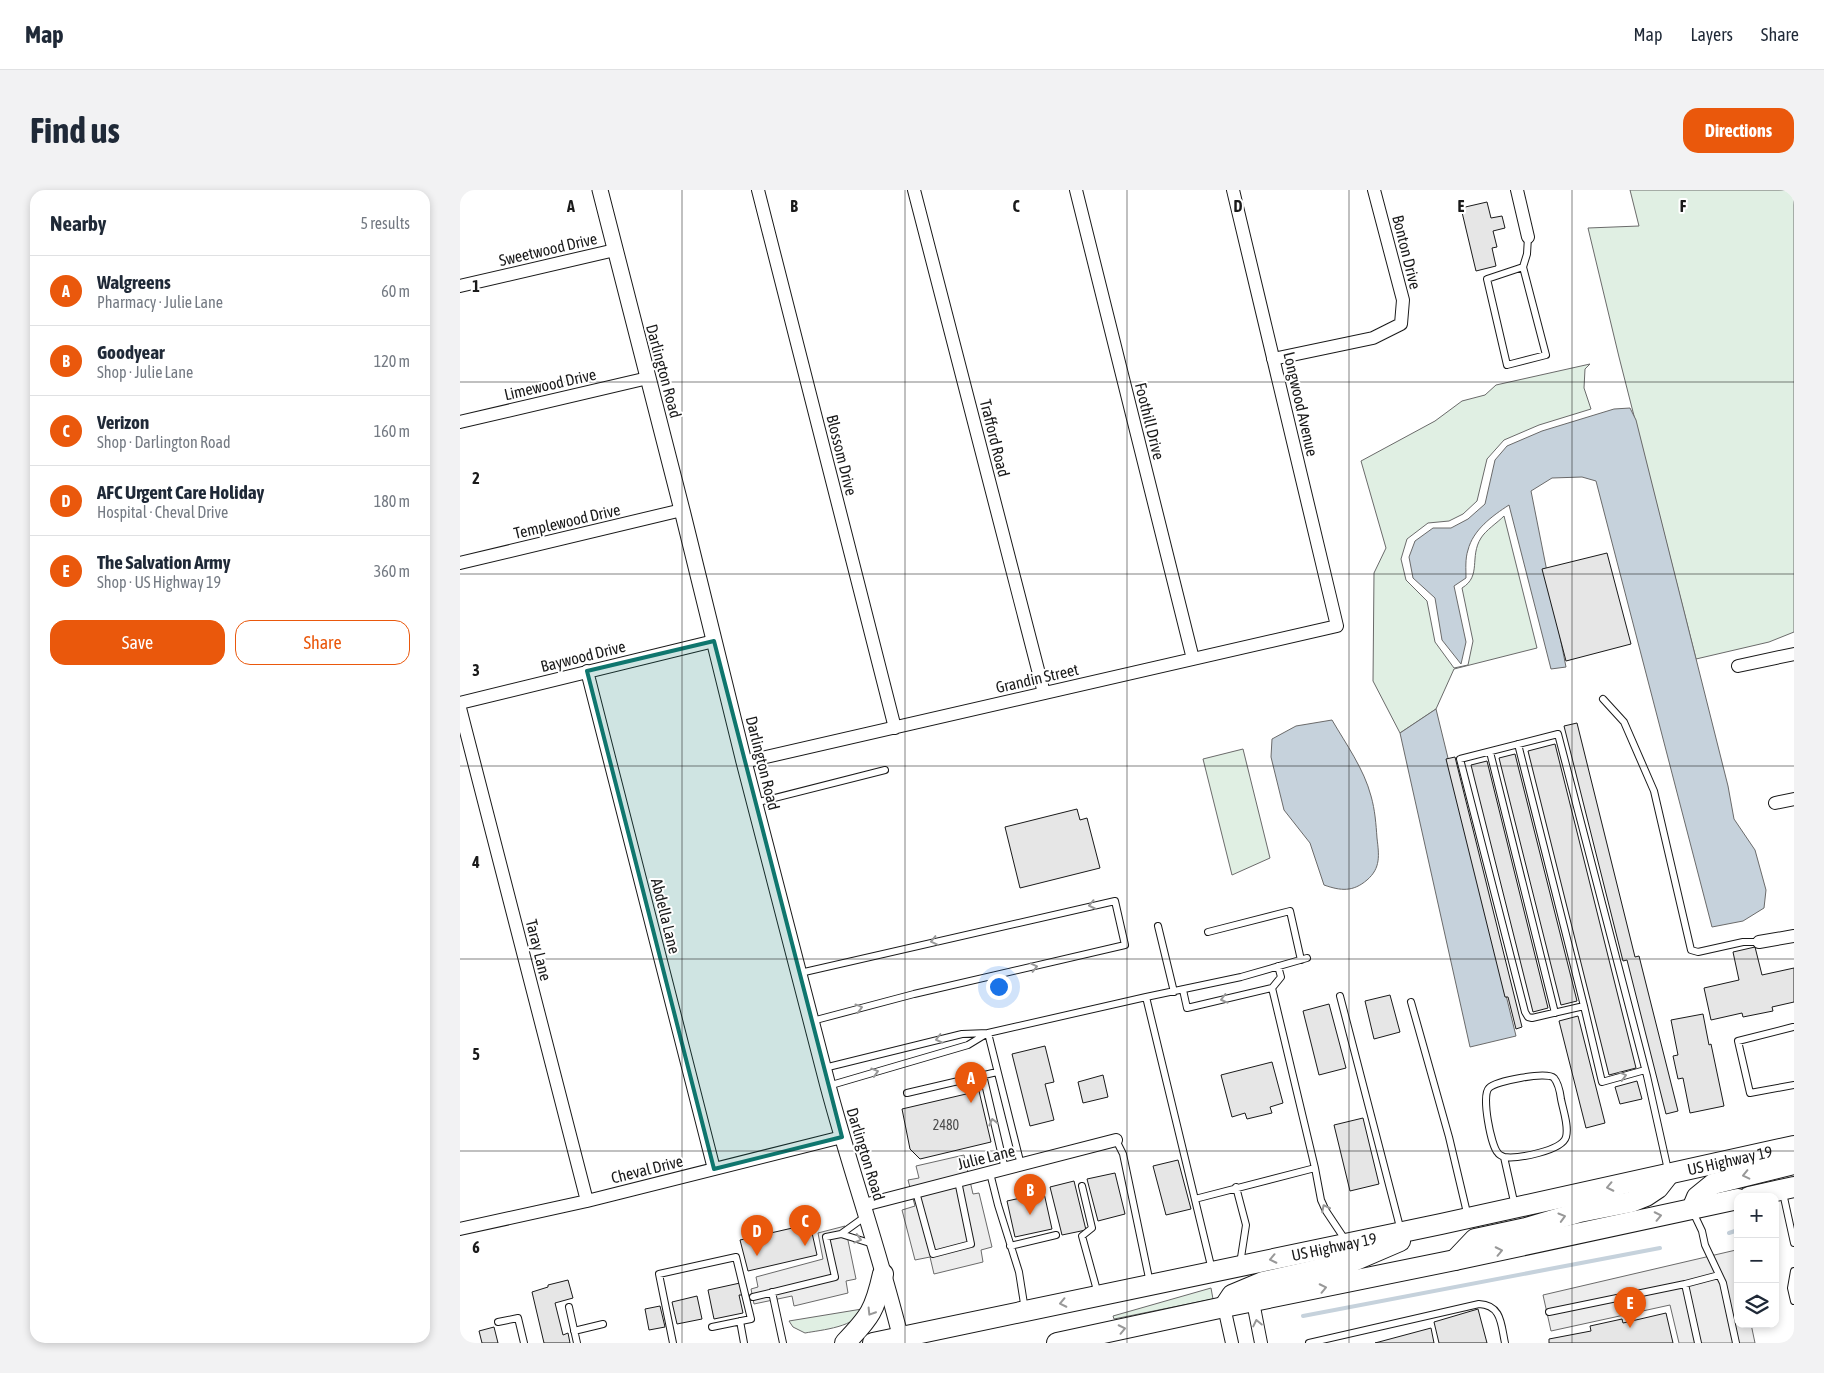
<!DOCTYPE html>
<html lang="en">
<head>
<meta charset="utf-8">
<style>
  body { margin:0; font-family:"Asap Condensed",sans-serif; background:#f2f2f3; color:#1f2937 }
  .controls { position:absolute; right:15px; bottom:15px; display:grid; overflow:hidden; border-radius:10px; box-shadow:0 2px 8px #0003 }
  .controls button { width:45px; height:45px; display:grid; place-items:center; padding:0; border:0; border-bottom:1px solid #e0e1e3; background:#fff; color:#1f2937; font:25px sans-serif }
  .you { position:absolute; left:538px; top:796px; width:18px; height:18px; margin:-12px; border:4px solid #fff; border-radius:50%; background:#1a73e8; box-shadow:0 0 0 8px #1a73e833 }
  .badge { display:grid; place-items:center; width:32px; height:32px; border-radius:50%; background:#ea580c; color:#fff; font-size:16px; font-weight:700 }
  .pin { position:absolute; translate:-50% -41px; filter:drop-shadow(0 1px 2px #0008) }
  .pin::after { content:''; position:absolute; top:26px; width:18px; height:15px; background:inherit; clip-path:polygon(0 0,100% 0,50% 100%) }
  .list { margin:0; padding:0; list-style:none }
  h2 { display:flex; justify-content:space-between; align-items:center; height:65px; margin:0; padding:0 20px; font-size:21px }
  h2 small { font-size:16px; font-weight:400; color:#747a83 }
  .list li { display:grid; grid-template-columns:32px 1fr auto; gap:15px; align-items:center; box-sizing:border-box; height:70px; padding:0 20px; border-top:1px solid #e0e1e3 }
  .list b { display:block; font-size:19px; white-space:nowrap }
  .list p { margin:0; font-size:16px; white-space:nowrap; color:#747a83 }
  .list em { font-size:16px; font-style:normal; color:#747a83 }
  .actions { display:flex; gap:10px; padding:15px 20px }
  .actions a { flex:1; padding:11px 0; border:1px solid #ea580c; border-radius:15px; text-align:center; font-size:18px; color:#ea580c }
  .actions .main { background:#ea580c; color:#fff }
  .icon { flex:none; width:28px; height:28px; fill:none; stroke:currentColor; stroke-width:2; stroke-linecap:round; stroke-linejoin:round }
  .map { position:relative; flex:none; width:1334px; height:1153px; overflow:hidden; border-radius:15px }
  header { display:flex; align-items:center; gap:30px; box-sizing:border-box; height:70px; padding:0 25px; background:#fff; border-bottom:1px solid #e0e1e3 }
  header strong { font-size:24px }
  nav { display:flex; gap:28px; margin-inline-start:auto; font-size:18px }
  .intro { display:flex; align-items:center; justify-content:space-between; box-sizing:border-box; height:120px; padding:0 30px }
  h1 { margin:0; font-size:35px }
  .button { padding:12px 22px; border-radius:15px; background:#ea580c; color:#fff; font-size:18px; font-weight:700 }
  main { display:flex; gap:30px; padding:0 30px }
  aside { flex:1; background:#fff; border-radius:15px; box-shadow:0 2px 8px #0003 }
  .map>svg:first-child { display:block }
  .green { fill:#e0efe3; stroke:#6a6a6a }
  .parking { fill:#ededed; stroke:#6a6a6a }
  .water { fill:#c6d2dc; stroke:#6a6a6a }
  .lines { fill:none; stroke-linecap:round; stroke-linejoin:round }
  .stream { stroke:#c6d2dc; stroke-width:4 }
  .building { fill:#e6e6e6; stroke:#1a1a1a }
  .service-casing { stroke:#1a1a1a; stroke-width:8 }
  .minor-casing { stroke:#1a1a1a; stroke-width:14 }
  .tertiary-casing { stroke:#1a1a1a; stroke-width:17 }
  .trunk-casing { stroke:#1a1a1a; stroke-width:22 }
  .service { stroke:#fff; stroke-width:6 }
  .minor { stroke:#fff; stroke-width:12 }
  .tertiary { stroke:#fff; stroke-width:15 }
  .trunk { stroke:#fff; stroke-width:20 }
  .oneway { stroke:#989898 }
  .marked { fill:#0f766e; fill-opacity:0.2; stroke:#0f766e; stroke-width:4; stroke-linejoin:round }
  .grid { fill:none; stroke:#1a1a1a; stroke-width:1; stroke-opacity:0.55 }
  .labels { text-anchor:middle; stroke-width:4; stroke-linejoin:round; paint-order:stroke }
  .number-label { font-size:14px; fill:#4d4d4d }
  .street-label { font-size:16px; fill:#1a1a1a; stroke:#fff }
  .grid-label { font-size:16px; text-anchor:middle; font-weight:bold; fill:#1a1a1a; stroke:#fff; stroke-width:4; stroke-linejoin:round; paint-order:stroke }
</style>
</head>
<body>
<header>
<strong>Map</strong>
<nav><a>Map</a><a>Layers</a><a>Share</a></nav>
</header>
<div class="intro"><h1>Find us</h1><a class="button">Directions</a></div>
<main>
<aside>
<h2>Nearby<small>5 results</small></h2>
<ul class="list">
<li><span class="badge">A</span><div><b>Walgreens</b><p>Pharmacy · Julie Lane</p></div><em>60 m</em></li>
<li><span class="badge">B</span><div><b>Goodyear</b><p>Shop · Julie Lane</p></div><em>120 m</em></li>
<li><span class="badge">C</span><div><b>Verizon</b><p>Shop · Darlington Road</p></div><em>160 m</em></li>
<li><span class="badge">D</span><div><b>AFC Urgent Care Holiday</b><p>Hospital · Cheval Drive</p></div><em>180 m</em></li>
<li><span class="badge">E</span><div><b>The Salvation Army</b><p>Shop · US Highway 19</p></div><em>360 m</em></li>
</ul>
<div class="actions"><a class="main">Save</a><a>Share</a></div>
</aside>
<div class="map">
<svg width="1334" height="1153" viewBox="0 0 1334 1153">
  <rect width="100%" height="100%" fill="#fff"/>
  <path class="green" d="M1170,0H1334V442L1309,452L1236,469L1159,167L1128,38L1179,36Z
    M1130,174L1125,179L1124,198L1131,219L1079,235L1044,250L1027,269L1017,311L1003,324L989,331L968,333L947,349L941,369L946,390L967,411L975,452L994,478L1008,475L1013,451L1002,398C1022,386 1009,367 1021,348C1026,340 1037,333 1044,326L1077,458L994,479L976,519L940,543L913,491L914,383L926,358L901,271L975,231L1002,211L1025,205L1036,195Z
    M783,559L810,668L772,685L743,569Z
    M751,1098L753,1109L654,1129L653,1126Z
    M402,1119C398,1137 361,1140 345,1143L333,1137L329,1131Z"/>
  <path class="parking" d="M504,965L513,1004L519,1003L532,1057L521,1060L523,1072L474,1084L470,1067L455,1070L442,1020L455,1016L448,990L459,988L456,976Z
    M385,1036L396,1089L386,1091L388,1103L334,1116L332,1106L294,1114L291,1099L298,1097L296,1087L363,1069L358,1043Z
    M1276,1060L1278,1134H1291L1295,1153H1219L1210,1115L1091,1141L1083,1105Z"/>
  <path class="water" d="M1170,218L1176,230L1268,596L1274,629L1295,660L1306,700L1304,718L1283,731L1252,737L1136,291L1122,287L1092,288L1071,301L1106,477L1091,479L1049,315C1032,326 1013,340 1008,360C1005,369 1006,379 1006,388L994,396L1006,452L1001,474L982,450L975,408L953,388L949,367L955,351L973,338H991L1008,329L1025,314L1035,270L1047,256L1082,241L1154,219Z
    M976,519L1056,846L1010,857L940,543Z
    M872,530C886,554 904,579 911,606C915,620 916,634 917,648C919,665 921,678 907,690C893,702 881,701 864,695L850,653L824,620L811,567L812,549L836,536Z"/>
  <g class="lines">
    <path class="stream" d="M1269,1043L1278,1040
      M843,1126L1200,1058"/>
  </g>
  <path class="building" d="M1027,12L1031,28L1042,26L1045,38L1033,41L1037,57L1032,58L1036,76L1016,81L1001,18Z
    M1147,363L1171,454L1106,471L1082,379Z
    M1117,533L1175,767L1179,766L1218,921L1206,924L1167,770L1163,771L1104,536Z
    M1095,554L1176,878L1149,885L1068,561Z
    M1055,564L1117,811L1101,815L1039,568Z
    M995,567L1062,837L1056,839L1048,807H1045L986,569Z
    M1027,571L1088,818L1073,822L1011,575Z
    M617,619L620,630L627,628L640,678L560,698L545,637Z
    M1295,757L1302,785L1334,778V812L1312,817L1313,821L1283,827L1282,823L1251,830L1244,798L1279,790L1273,762Z
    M930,805L940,842L914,849L905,811Z
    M869,814L886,878L859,885L843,821Z
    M1243,824L1249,855L1251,854L1264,916L1230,923L1223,888L1218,889L1213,866L1218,865L1211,830Z
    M1118,826L1145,933L1126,938L1099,831Z
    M585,856L594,892L585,894L594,930L570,936L552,864Z
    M812,872L823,913L810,917L812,923L787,929L785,923L772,927L761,885Z
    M643,885L648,907L623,913L618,892Z
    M1177,891L1182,909L1160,914L1155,897Z
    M519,901L531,952L460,969L450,959L442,919Z
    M903,928L919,994L890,1001L874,935Z
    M718,970L731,1019L706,1025L693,976Z
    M655,983L665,1024L638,1031L627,989Z
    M614,991L626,1040L602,1045L590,997Z
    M584,1003L592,1039L555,1047L547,1011Z
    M350,1034L357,1065L288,1081L280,1050Z
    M108,1090L113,1108L95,1113L103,1145L108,1143L110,1153H84L72,1102L88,1097V1095Z
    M280,1093L282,1105H279L283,1123L254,1129L248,1100Z
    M237,1106L242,1129L217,1134L212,1112Z
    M200,1116L205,1137L189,1140L185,1119Z
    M1018,1119L1027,1153H979L974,1132Z
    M1206,1123L1213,1153H1089V1149L1131,1141L1130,1136L1162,1129L1163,1133Z
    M34,1137L38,1153H22L19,1141Z
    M971,1138L974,1153H915Z"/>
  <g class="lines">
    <g class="service-casing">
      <path id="service" d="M1063,77L1027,89L1047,175L1086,165L1063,77L1067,64L1068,47
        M1143,509L1164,532L1194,601L1231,760L1238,762L1283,752H1299
        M1058,554L1124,816
        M1030,562L1095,823
        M295,613L425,580
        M698,736L714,802
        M748,742L830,721L841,770
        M340,783L655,711L665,755L454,804L352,831
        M812,798L855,978L861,1010L866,1021L886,1051
        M723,800L727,818L812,798L821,787L818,776
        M880,806L941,1041
        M686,807L781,787L847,768
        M951,812L989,947L1008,1027
        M1333,837L1278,851L1290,903L1334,895
        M528,843L561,975
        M364,878L502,844L528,843L686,807L752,1080
        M1185,880L1142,892L1124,816L1072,828L1068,827L1065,822L1000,569L1098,544L1187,886L1208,980
        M523,885L545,979
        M368,896L508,855L526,844
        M447,903L537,882
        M656,950L663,964L690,1093
        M1044,967C1042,966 1039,965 1038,963C1031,956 1021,905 1029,898C1036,891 1087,881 1094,888C1099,894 1100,902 1101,909C1103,920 1109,936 1106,947C1102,961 1057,969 1044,967L1055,1016
        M530,983L538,1015L559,1082L565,1120
        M622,996L632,1038L622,1046L638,1104
        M776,997L786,1035L780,1074
        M456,1002L473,1064L511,1054L498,991
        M1323,1003L1334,1053
        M735,1009L855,978
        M1233,1022L1242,1041L1245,1055L1263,1093L1276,1153
        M381,1044L413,1054
        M550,1056L596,1045
        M1334,1081L1331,1098L1334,1111
        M312,1102L323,1153
        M293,1107L375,1087L366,1047L381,1044L406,1026
        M109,1117L117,1153
        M1089,1122L1225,1094
        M280,1131L284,1153
        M38,1132L58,1128L64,1153
        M114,1141L143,1134
        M213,1153L199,1084L276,1067L291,1129L252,1137
        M849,1153L1019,1114C1042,1115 1041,1135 1045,1153
        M1238,1153L1225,1094L1259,1085"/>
    </g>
    <g class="minor-casing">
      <path id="minor" d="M298,0L435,538
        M454,0L584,503
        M616,0L733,469
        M1057,0L1068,47
        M0,96L155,60
        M813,169L913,148L941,134L943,110L914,0
        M0,232L188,188
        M0,373L222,320
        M1278,476L1334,464
        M127,481L254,979
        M0,513L254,451
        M0,518L127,1011
        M284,572L877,436L773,0
        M1315,613L1334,609
        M1299,752L1334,746
        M404,1015L656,950
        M0,1039L127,1011L382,947
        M793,1112L801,1153
        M764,1117L772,1153"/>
    </g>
    <g class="tertiary-casing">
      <path id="tertiary" d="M140,0L222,320L284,572L368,896C391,982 421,1066 442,1153"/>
    </g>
    <g class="trunk-casing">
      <g id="trunk">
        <path d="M1289,1007L1334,997"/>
        <path d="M1232,1019L1237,1007L1253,994L1334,974"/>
        <path d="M995,1070L1015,1049L1066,1038L1120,1022L1171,1012L1186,1006L1198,998L1209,984"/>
        <path d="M764,1117L772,1105L803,1092L891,1072L940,1051"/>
        <path d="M385,1153C410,1127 415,1120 423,1084"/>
        <path id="s1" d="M413,1153L981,1034L1334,956"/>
        <path d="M597,1153L764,1117L995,1070L1278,1009"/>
      </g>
    </g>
    <use href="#service" class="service"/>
    <use href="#minor" class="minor"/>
    <use href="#tertiary" class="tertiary"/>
    <use href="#trunk" class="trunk"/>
  </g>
  <defs><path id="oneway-chevron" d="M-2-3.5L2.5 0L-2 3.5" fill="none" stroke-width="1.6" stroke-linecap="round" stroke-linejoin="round" transform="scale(1.25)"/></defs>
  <g class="oneway">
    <use href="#oneway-chevron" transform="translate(632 715) rotate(168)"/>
    <use href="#oneway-chevron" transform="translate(474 751) rotate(167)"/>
    <use href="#oneway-chevron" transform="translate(574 777) rotate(-13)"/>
    <use href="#oneway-chevron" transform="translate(764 809) rotate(166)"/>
    <use href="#oneway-chevron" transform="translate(399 818) rotate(-15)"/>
    <use href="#oneway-chevron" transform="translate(479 849) rotate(166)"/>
    <use href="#oneway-chevron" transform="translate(415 882) rotate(-17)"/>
    <use href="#oneway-chevron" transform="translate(1163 886) rotate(-15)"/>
    <use href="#oneway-chevron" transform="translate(533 932) rotate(-104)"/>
    <use href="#oneway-chevron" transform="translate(1286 985) rotate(167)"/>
    <use href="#oneway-chevron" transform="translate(1150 997) rotate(168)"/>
    <use href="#oneway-chevron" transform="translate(865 1018) rotate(-117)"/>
    <use href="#oneway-chevron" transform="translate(1198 1026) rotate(-12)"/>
    <use href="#oneway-chevron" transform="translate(1102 1027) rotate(-16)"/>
    <use href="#oneway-chevron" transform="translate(398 1049) rotate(16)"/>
    <use href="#oneway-chevron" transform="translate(1039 1061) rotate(-12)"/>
    <use href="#oneway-chevron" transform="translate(813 1069) rotate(168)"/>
    <use href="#oneway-chevron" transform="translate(863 1098) rotate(-12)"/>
    <use href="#oneway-chevron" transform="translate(603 1113) rotate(168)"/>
    <use href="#oneway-chevron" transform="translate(411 1122) rotate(122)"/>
    <use href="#oneway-chevron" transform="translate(797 1133) rotate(-102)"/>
    <use href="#oneway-chevron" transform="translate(662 1139) rotate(-12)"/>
  </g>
  <path class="marked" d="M254,451L382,947L254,979L127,481Z"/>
  <path class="grid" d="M222,0V1153M445,0V1153M667,0V1153M889,0V1153M1112,0V1153M0,192H1334M0,384H1334M0,576H1334M0,769H1334M0,961H1334"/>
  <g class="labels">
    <g class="number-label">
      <text x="486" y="940">2480</text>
    </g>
    <g class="street-label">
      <text transform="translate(88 59) rotate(-13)" y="6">Sweetwood Drive</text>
      <text transform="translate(947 62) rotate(76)" y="6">Bonton Drive</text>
      <text transform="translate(204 181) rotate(75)" y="6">Darlington Road</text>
      <text transform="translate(90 194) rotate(-13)" y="6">Limewood Drive</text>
      <text transform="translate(841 214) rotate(77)" y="6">Longwood Avenue</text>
      <text transform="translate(690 231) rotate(76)" y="6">Foothill Drive</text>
      <text transform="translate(535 248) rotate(76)" y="6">Trafford Road</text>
      <text transform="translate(382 265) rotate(76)" y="6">Blossom Drive</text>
      <text transform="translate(107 331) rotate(-13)" y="6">Templewood Drive</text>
      <text transform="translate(123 466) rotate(-14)" y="6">Baywood Drive</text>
      <text transform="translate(577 488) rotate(-13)" y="6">Grandin Street</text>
      <text transform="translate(303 573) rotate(76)" y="6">Darlington Road</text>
      <text transform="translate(206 726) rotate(76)" y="6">Abdella Lane</text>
      <text transform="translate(79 760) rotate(76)" y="6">Taray Lane</text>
      <text transform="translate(406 964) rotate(73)" y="6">Darlington Road</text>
      <text transform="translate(526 967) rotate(-14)" y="6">Julie Lane</text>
      <text dy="6" stroke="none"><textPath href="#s1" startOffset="876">US Highway 19</textPath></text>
      <text transform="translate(187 979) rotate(-14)" y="6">Cheval Drive</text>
      <text dy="6" stroke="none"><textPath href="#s1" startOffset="471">US Highway 19</textPath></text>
    </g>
  </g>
  <g class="grid-label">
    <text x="111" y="22">A</text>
    <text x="334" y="22">B</text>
    <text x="556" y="22">C</text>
    <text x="778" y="22">D</text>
    <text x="1001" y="22">E</text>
    <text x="1223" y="22">F</text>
    <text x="16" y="102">1</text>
    <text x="16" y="294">2</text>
    <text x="16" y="486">3</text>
    <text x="16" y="678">4</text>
    <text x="16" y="870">5</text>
    <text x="16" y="1063">6</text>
  </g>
</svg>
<div class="controls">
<button>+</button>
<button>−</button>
<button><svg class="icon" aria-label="layers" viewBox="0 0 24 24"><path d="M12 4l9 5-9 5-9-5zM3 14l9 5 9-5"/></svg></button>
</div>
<div class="you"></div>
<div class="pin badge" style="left:511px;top:913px">A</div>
<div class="pin badge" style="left:570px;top:1025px">B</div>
<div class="pin badge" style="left:345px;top:1056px">C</div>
<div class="pin badge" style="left:297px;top:1066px">D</div>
<div class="pin badge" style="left:1170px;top:1138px">E</div>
</div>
</main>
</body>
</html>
